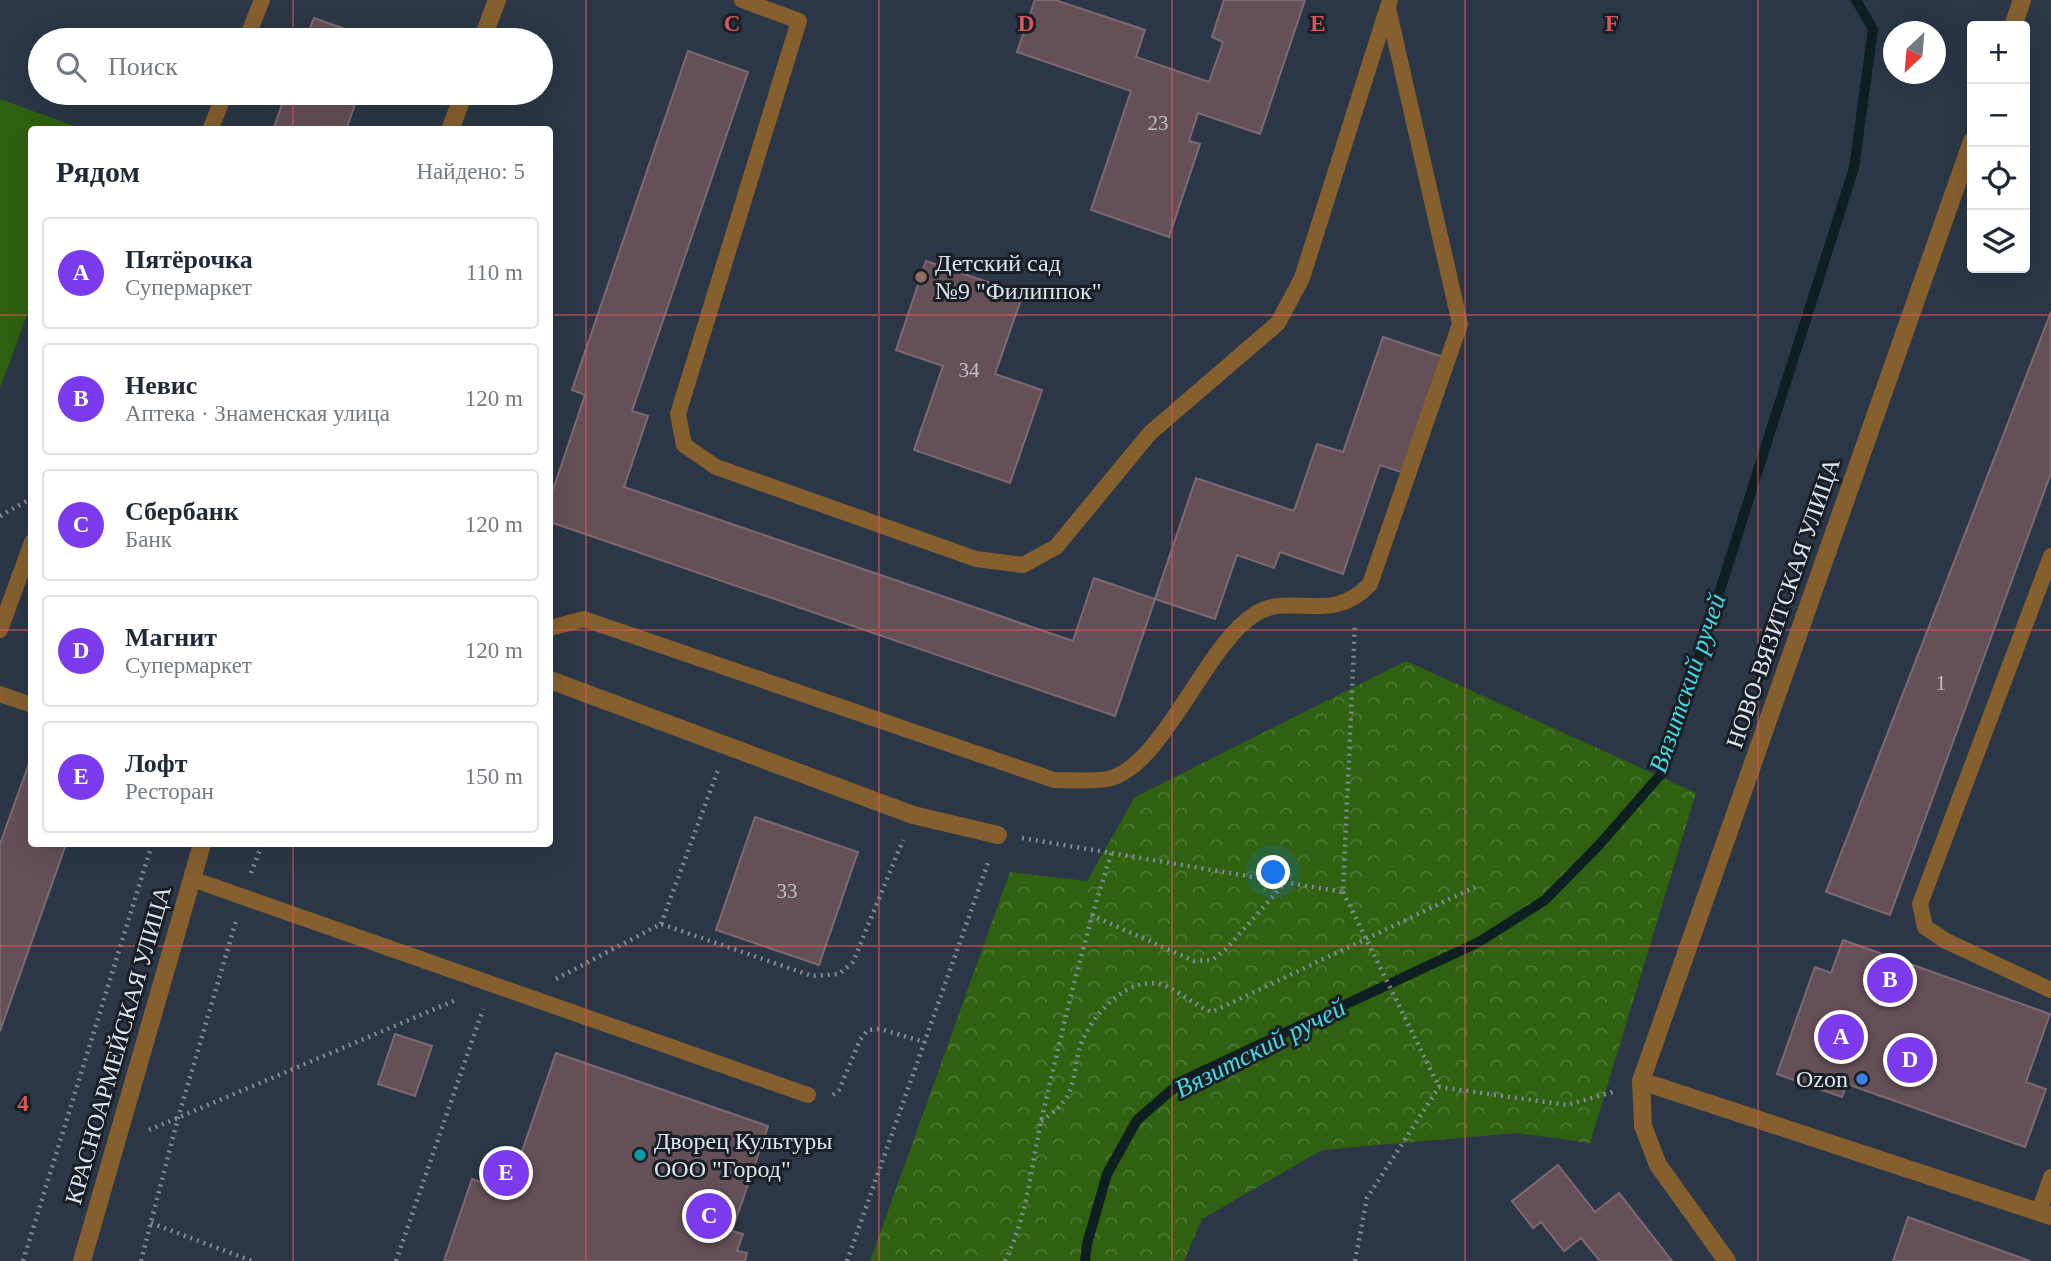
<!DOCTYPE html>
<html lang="ru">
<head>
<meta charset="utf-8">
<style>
  body { margin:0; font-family:Georgia,serif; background:#f2f2f3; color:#1f2937 }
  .controls { position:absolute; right:21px; top:21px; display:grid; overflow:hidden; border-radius:7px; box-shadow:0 7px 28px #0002 }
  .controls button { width:63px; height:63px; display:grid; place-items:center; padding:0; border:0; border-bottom:2px solid #e0e1e3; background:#fff; color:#1f2937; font:35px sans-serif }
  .compass { position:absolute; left:1883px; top:21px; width:63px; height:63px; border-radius:50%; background:#fff; box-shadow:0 7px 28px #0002; rotate:206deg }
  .you { position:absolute; left:1274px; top:873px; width:24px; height:24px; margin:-18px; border:5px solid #fff; border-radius:50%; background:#1a73e8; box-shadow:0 0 0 10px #1a73e833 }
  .badge { display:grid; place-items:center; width:46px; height:46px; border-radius:50%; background:#7c3aed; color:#fff; font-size:23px; font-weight:700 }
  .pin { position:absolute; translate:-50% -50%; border:4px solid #fff; box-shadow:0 2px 7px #0006 }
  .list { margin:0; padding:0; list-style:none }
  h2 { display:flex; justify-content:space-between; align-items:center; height:91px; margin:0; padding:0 28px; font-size:30px }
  h2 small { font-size:23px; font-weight:400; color:#747a83 }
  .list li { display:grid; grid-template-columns:46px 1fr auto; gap:21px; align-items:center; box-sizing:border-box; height:112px; margin:0 14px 14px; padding:0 14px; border:2px solid #e0e1e3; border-radius:7px }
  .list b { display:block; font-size:26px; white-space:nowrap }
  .list p { margin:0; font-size:23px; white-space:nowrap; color:#747a83 }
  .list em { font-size:23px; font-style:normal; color:#747a83 }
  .icon { flex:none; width:38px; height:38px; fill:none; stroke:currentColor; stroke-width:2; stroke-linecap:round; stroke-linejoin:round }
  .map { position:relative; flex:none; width:2051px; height:1261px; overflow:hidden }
  .search { position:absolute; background:#fff; box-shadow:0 7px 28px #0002; left:28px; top:28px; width:525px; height:77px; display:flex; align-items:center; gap:18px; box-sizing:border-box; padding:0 24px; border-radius:38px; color:#747a83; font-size:26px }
  .panel { position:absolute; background:#fff; box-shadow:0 7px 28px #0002; left:28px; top:126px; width:525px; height:721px; border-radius:7px }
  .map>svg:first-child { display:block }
  .green { fill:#2f6110 }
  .forest { fill:url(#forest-crowns) }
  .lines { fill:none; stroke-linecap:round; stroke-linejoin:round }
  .stream { stroke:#0d1f21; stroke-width:10 }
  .building { fill:#655058; stroke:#7f6971; stroke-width:2 }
  .path { stroke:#828c98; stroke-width:4.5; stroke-dasharray:2 5; stroke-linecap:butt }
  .service { stroke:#855f2e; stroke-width:16 }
  .minor { stroke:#855f2e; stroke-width:18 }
  .tertiary { stroke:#855f2e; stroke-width:18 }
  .path-bridge { stroke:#828c98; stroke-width:4.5; stroke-dasharray:2 5; stroke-linecap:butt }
  .grid { fill:none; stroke:#d8575a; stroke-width:2; stroke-opacity:0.55 }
  .education-dot { fill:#8d6e63; stroke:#191e25; stroke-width:2.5 }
  .shop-dot { fill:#3f7fe0; stroke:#191e25; stroke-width:2.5 }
  .culture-dot { fill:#0f9aa8; stroke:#191e25; stroke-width:2.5 }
  .labels { text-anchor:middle; stroke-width:6; stroke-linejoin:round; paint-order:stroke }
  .number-label { font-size:21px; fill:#bfc0c8 }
  .poi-label { font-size:24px; fill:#dde5ee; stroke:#191e25; text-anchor:start }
  .street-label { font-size:24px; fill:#dde5ee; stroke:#191e25 }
  .water-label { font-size:26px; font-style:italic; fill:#45d9e4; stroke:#191e25 }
  .grid-label { font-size:23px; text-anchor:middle; font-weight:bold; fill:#d8575a; stroke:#191e25; stroke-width:6; stroke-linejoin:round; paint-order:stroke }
</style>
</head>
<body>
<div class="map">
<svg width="2051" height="1261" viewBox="0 0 2051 1261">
  <defs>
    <pattern id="forest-crowns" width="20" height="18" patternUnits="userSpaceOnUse" patternTransform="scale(1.75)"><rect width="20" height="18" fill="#2f6110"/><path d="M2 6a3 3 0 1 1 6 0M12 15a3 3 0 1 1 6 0" fill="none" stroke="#4d7833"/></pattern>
  </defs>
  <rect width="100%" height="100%" fill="#2b3746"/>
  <path class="green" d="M0,99L82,129L32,130L31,304L0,388Z"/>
  <path class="forest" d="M1406,661L1696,793L1590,1143L1516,1133L1322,1150L1202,1219L1184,1261H870L1010,872L1087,881L1135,797Z"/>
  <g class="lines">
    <path class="stream" d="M1085,1261L1087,1244L1107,1174L1137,1120L1182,1081L1479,942L1545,900L1599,845L1662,773L1854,168L1873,29L1856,0"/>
  </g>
  <path class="building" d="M1035,0H1055L1145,30L1136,57L1209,82L1223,42L1212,37L1224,0H1305L1260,134L1198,113L1189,141L1200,144L1169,237L1091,210L1131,91L1017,52Z
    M314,18L376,40H305Z
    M688,51L748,72L632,411L648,416L624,487L1073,641L1094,578L1155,599L1115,716L550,522V499L585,395L572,390Z
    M286,93H359L346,130H273Z
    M926,261L1023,294L995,374L1042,390L1010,483L914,450L943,366L896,350Z
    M2051,312V473L1890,915L1826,892Z
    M1383,337L1443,357L1404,473L1380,465L1343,574L1280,552L1274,568L1237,555L1215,619L1155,599L1196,478L1294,511L1317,444L1343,452Z
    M32,755V844H66L0,1031V844Z
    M755,817L858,852L819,965L716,930Z
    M1843,940L2050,1014L2026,1082L2046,1089L2025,1147L1847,1084L1842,1097L1777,1074L1815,967L1831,973Z
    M395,1034L432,1046L415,1096L378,1084Z
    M556,1053L768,1126L732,1231L743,1234L737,1251L747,1253L745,1261H444L472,1179L481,1182L487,1164L500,1168L505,1152L520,1157Z
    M1558,1165L1595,1212L1619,1193L1672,1261H1600L1581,1238L1564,1251L1541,1222L1533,1228L1512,1201Z
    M1908,1217L2030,1261H1893Z"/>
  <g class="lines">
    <path class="path" d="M0,516L32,498
      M1022,838L1343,892L1355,624
      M251,873L262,844
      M1091,915L1194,961L1212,960L1226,949L1285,883
      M661,924L718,770
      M556,979L661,924L812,976L839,974L853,962L903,840
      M833,1095L839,1090L860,1040L868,1030L880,1029L925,1042
      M1041,1121C1053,1113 1061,1107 1068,1095C1075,1081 1075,1062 1080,1047C1089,1018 1125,977 1159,984C1177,988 1194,1006 1212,1012L1475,887
      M149,1130L456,1000
      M151,1223L252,1261
      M23,1261L152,844
      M141,1261L178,1118L236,921
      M396,1261L483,1009
      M847,1261L989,860
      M1005,1261C1028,1215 1031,1166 1042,1117C1063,1028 1083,939 1112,852
      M1355,1261L1367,1198L1439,1087L1567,1105L1616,1091"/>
    <path class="service" d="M742,0L799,21L678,414L684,445L716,467L976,559L1023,565L1056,547L1150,433L1278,323L1302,278L1390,0
      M246,40L262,0
      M210,130L225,93
      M2051,556L1920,904L1925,927L1946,941L2051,990
      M550,628L584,619L1054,780C1071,780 1091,782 1107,779C1162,769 1205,645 1255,614C1291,591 1331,626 1370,584L1460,324L1388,8
      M0,630L32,542
      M0,694L32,705
      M192,879L808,1095
      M2039,1212L2051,1177"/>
    <path class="minor" d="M2013,26L2022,0
      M550,680L913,815L998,835
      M1641,1081L2051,1216
      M1727,1261L1658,1165L1643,1126L1641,1081L1972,141"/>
    <path class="tertiary" d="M482,40L497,0
      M450,130L464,93
      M82,1261L202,844"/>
    <path class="path-bridge" d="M1343,892L1439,1087"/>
  </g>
  <path class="grid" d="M293,0V40M586,0V1261M879,0V1261M1172,0V1261M1465,0V1261M1758,0V1261M293,93V130M0,315H32M550,315H2051M0,630H32M550,630H2051M293,844V1261M0,946H2051"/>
  <circle class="education-dot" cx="921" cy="277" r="7"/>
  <circle class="shop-dot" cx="1862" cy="1079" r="7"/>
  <circle class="culture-dot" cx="640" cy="1155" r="7"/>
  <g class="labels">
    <g class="number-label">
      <text x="1158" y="130">23</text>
      <text x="969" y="377">34</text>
      <text x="1941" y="690">1</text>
      <text x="787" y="898">33</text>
    </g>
    <g class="poi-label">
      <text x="935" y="271">Детский сад<tspan x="935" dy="28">№9 "Филиппок"</tspan></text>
      <text x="1848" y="1087" text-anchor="end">Ozon</text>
      <text x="654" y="1149">Дворец Культуры<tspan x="654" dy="28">ООО "Город"</tspan></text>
    </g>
    <g class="street-label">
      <text transform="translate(1783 603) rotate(-71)" y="8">НОВО-ВЯЗИТСКАЯ УЛИЦА</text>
      <text transform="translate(118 1045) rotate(-74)" y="8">КРАСНОАРМЕЙСКАЯ УЛИЦА</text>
    </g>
    <g class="water-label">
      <text transform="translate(1687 683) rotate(-71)" y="9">Вязитский ручей</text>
      <text transform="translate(1260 1048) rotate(-27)" y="9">Вязитский ручей</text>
    </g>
  </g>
  <g class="grid-label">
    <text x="732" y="31">C</text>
    <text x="1026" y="31">D</text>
    <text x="1318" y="31">E</text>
    <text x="1612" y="31">F</text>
    <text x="23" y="1111">4</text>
  </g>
</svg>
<div class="controls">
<button>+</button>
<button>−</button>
<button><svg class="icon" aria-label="locate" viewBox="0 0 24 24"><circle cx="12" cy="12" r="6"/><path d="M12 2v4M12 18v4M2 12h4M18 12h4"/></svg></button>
<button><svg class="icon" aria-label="layers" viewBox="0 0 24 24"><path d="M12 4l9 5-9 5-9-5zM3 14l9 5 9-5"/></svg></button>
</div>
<svg class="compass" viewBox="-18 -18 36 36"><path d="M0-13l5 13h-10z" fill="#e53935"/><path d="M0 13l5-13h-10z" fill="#747a83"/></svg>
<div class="you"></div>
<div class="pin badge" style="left:1841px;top:1037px">A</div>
<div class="pin badge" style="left:1890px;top:980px">B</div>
<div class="pin badge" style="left:709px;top:1216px">C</div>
<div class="pin badge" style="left:1910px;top:1060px">D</div>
<div class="pin badge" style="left:506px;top:1173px">E</div>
<div class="search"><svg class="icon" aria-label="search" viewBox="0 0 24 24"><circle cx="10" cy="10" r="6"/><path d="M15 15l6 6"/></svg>Поиск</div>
<section class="panel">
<h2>Рядом<small>Найдено: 5</small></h2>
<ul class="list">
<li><span class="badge">A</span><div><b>Пятёрочка</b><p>Супермаркет</p></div><em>110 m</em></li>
<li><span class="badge">B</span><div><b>Невис</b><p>Аптека · Знаменская улица</p></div><em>120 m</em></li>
<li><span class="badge">C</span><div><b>Сбербанк</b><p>Банк</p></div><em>120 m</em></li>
<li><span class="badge">D</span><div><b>Магнит</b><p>Супермаркет</p></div><em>120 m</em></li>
<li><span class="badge">E</span><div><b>Лофт</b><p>Ресторан</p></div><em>150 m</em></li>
</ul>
</section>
</div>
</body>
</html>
